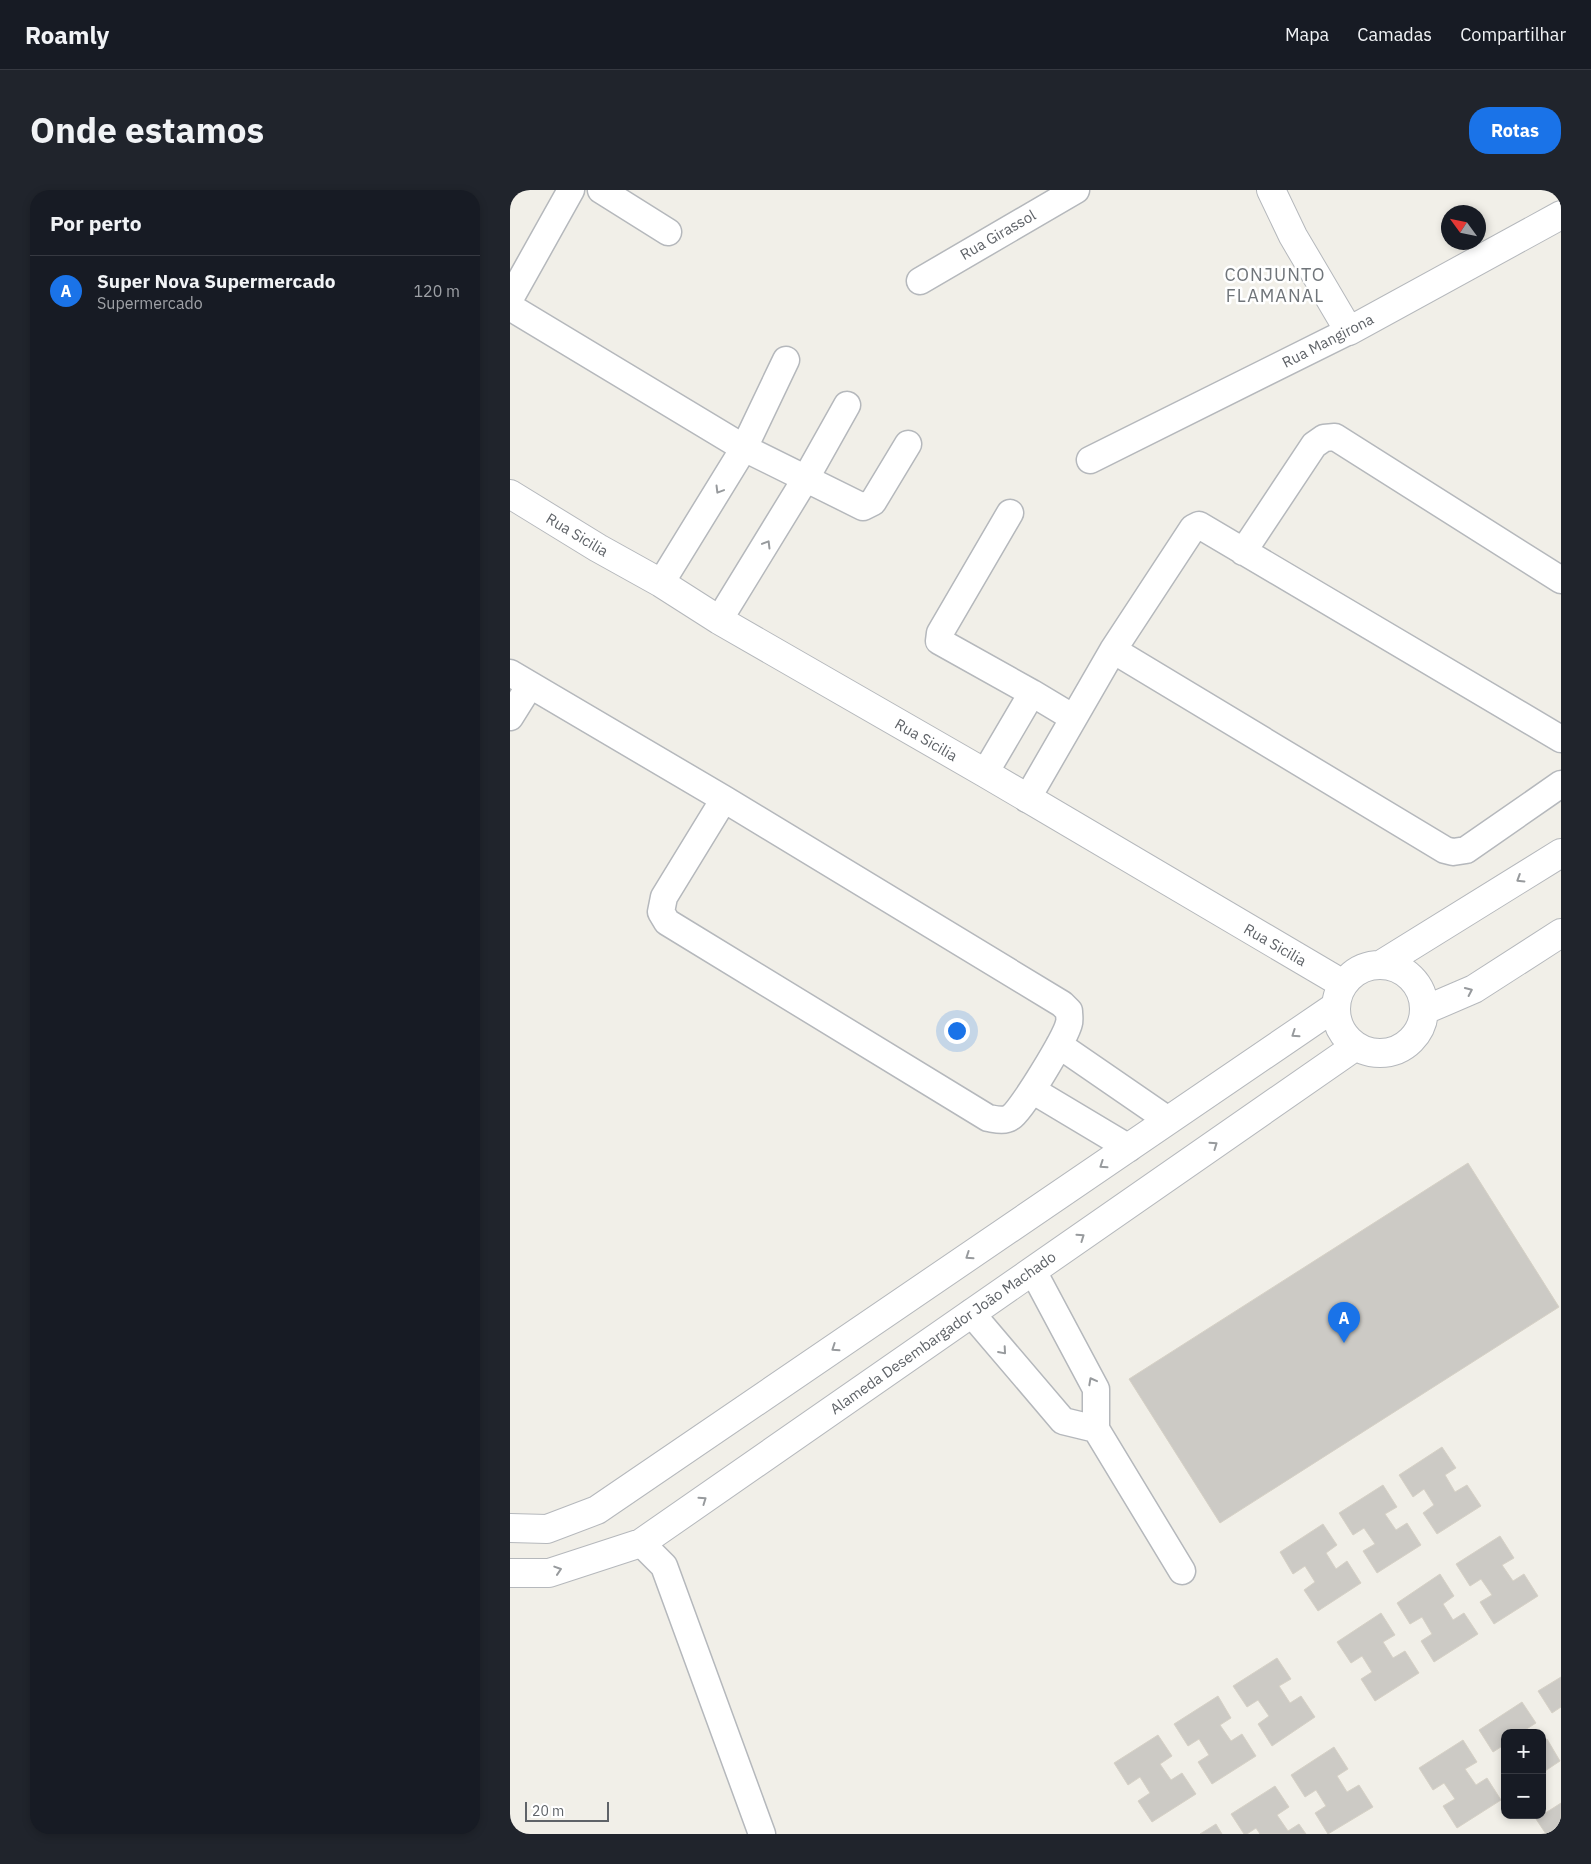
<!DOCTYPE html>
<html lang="pt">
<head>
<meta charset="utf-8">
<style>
  body { margin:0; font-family:"IBM Plex Sans",sans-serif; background:#20242c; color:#f1f3f6 }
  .controls { position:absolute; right:15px; bottom:15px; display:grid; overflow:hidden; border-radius:10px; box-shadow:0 2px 8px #0003 }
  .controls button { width:45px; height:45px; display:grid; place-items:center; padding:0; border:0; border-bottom:1px solid #363941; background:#171b24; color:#f1f3f6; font:25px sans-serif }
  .compass { position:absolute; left:931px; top:15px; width:45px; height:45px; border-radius:50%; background:#171b24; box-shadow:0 2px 8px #0003; rotate:303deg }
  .scale { position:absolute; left:15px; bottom:12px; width:84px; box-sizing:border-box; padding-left:5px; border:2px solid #5f6368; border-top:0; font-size:14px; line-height:18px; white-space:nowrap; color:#5f6368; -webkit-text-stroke:4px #fff; paint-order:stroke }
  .you { position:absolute; left:446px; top:840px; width:18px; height:18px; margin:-12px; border:4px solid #fff; border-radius:50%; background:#1a73e8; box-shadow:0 0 0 8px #1a73e833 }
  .badge { display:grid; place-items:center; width:32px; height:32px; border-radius:50%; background:#1a73e8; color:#fff; font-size:16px; font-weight:700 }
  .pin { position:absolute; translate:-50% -41px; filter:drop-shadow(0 1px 2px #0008) }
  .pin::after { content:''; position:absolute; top:26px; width:18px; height:15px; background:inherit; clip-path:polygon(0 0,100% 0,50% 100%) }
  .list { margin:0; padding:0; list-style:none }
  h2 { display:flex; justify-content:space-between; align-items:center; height:65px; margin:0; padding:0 20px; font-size:21px }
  h2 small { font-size:16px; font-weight:400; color:#9ea1a6 }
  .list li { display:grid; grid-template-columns:32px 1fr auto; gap:15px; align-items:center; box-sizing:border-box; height:70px; padding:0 20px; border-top:1px solid #363941 }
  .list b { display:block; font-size:19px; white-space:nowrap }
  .list p { margin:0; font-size:16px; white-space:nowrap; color:#9ea1a6 }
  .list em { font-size:16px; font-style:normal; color:#9ea1a6 }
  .map { position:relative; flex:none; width:1051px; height:1644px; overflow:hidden; border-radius:20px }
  header { display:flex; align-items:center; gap:30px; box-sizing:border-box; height:70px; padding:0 25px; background:#171b24; border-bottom:1px solid #363941 }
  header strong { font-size:24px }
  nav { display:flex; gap:28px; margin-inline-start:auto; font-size:18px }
  .intro { display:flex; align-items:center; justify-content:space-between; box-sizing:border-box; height:120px; padding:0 30px }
  h1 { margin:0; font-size:35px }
  .button { padding:12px 22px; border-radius:20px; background:#1a73e8; color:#fff; font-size:18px; font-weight:700 }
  main { display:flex; gap:30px; padding:0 30px }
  aside { flex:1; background:#171b24; border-radius:20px; box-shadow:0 2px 8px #0003 }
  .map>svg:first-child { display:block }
  .building { fill:#cccac5; stroke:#d6d1c6 }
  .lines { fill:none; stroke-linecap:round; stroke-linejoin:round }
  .minor-casing { stroke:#b5b8bc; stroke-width:29 }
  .tertiary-casing { stroke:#b5b8bc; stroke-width:30 }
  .minor { stroke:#fff; stroke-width:26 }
  .tertiary { stroke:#fff; stroke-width:28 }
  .oneway { stroke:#979a9d }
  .labels { text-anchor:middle; stroke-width:5; stroke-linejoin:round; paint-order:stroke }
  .street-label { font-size:15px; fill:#5f6368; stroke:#fff }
  .quarter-label { font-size:18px; letter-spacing:1px; fill:#70757a; stroke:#fff }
</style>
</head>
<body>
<header>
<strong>Roamly</strong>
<nav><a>Mapa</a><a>Camadas</a><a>Compartilhar</a></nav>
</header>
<div class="intro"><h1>Onde estamos</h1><a class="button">Rotas</a></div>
<main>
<aside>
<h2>Por perto<small></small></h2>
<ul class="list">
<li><span class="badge">A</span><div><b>Super Nova Supermercado</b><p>Supermercado</p></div><em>120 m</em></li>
</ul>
</aside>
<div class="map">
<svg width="1051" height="1644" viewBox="0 0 1051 1644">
  <rect width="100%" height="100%" fill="#f1efe8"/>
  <path class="building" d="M958,973L1049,1117L710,1333L619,1189Z
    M932,1257L946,1278L935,1285L945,1302L957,1295L971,1316L927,1344L913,1323L924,1315L914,1299L903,1307L889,1285Z
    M873,1295L887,1317L875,1324L886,1340L897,1333L911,1355L867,1383L853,1361L865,1354L854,1338L843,1345L829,1323Z
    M813,1334L827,1355L816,1363L826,1379L837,1371L851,1393L808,1421L794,1400L805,1392L795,1376L783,1384L770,1362Z
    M990,1346L1004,1368L992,1375L1003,1391L1014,1384L1028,1406L984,1434L970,1412L982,1405L971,1389L960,1396L946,1374Z
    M930,1384L944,1406L933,1414L943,1430L954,1423L968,1444L924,1472L911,1451L922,1444L912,1427L900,1434L887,1413Z
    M871,1423L885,1445L873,1452L883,1468L895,1461L909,1483L865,1511L851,1489L862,1482L852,1466L841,1473L827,1452Z
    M767,1468L781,1489L769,1496L780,1513L791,1506L805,1527L762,1556L748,1534L759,1526L748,1510L737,1517L723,1496Z
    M1051,1487V1517L1042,1523L1028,1501Z
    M708,1506L721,1528L710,1535L721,1551L732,1544L746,1566L702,1594L688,1572L699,1565L689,1549L678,1556L664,1534Z
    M1012,1512L1026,1533L1015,1540L1017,1543H995V1556L994,1555L983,1562L969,1540Z
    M648,1545L662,1566L650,1574L661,1590L672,1583L686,1604L642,1632L628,1611L640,1603L630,1587L618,1595L604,1573Z
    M1037,1549L1050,1571L1032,1583V1552Z
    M953,1550L967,1572L955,1579L966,1595L977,1588L991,1610L947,1638L933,1616L945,1609L934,1593L923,1600L909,1578Z
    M824,1557L838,1579L827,1586L837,1602L849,1595L863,1617L818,1644L805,1623L816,1616L806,1600L795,1607L781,1585Z
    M765,1596L779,1617L767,1625L778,1641L789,1634L796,1644H750L746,1638L737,1644H734L721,1624Z
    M1051,1613V1644H1036L1026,1629Z
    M706,1634L712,1644H690Z"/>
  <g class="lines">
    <g class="minor-casing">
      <path id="minor" d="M91,0L158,42
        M410,91L566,0
        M0,109L61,0
        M0,117L234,258L353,317L363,312L398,254
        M580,270L839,141
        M500,323L430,443L429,451L522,503L562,527
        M733,362L804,255L814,248L825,247L1051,390
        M151,393L234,258L276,170
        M209,430L296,288L337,215
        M603,460L935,660L943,662L956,660L1051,594
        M0,483L214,609L552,814L559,821C559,825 560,830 559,833C556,847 512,920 501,927C494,932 485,929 478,928L157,732L151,722L154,707L214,609
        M0,527L20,495
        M475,583L522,503
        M517,609L603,460L683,338L689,335L1051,549
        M549,855L658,930
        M522,900L619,958
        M523,1081L586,1199V1239L672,1381
        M461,1123L553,1231L586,1239
        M131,1353L154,1376L252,1644"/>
    </g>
    <g class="tertiary-casing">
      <path id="tertiary" d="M761,0L783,46L839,141L1051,25
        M0,304L88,358L151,393L209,430L475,583L833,794
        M872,774L1051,663
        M826 819a44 44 0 1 1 88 0a44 44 0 1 1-88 0Z
        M915,820L964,799L1051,743
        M0,1338L37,1339L87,1320L826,816
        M0,1383H39L131,1353L846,856"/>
    </g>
    <use href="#minor" class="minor"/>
    <use href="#tertiary" class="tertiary"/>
  </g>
  <defs><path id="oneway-chevron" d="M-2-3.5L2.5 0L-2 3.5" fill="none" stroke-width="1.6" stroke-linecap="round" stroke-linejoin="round" transform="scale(1.25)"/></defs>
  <g class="oneway">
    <use href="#oneway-chevron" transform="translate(209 300) rotate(121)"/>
    <use href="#oneway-chevron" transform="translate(257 354) rotate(-59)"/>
    <use href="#oneway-chevron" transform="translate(1010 689) rotate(148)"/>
    <use href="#oneway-chevron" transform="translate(959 801) rotate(-25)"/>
    <use href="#oneway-chevron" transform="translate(785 844) rotate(146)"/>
    <use href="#oneway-chevron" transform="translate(704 955) rotate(-35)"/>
    <use href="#oneway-chevron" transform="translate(593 975) rotate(146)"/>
    <use href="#oneway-chevron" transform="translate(571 1047) rotate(-35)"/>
    <use href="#oneway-chevron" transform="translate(459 1066) rotate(146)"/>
    <use href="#oneway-chevron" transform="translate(325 1158) rotate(146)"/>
    <use href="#oneway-chevron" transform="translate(493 1161) rotate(49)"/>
    <use href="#oneway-chevron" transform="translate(582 1191) rotate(-118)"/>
    <use href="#oneway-chevron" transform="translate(193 1310) rotate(-35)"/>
    <use href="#oneway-chevron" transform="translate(48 1380) rotate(-18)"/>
  </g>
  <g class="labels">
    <g class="street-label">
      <text transform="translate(488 45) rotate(-30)" y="5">Rua Girassol</text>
      <text transform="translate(818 151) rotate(-27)" y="5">Rua Mangirona</text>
      <text transform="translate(67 345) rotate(31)" y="5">Rua Sicilia</text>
      <text transform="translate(416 550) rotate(30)" y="5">Rua Sicilia</text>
      <text transform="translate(765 755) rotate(30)" y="5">Rua Sicilia</text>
      <text transform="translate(433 1143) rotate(-35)" y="5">Alameda Desembargador João Machado</text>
    </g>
    <g class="quarter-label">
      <text x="765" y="91">CONJUNTO<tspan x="765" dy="21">FLAMANAL</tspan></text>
    </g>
  </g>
</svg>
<div class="controls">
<button>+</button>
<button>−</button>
</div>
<svg class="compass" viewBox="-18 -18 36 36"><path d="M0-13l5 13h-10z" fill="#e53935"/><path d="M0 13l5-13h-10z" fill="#9ea1a6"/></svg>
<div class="scale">20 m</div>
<div class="you"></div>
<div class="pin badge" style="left:834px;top:1153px">A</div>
</div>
</main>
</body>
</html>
